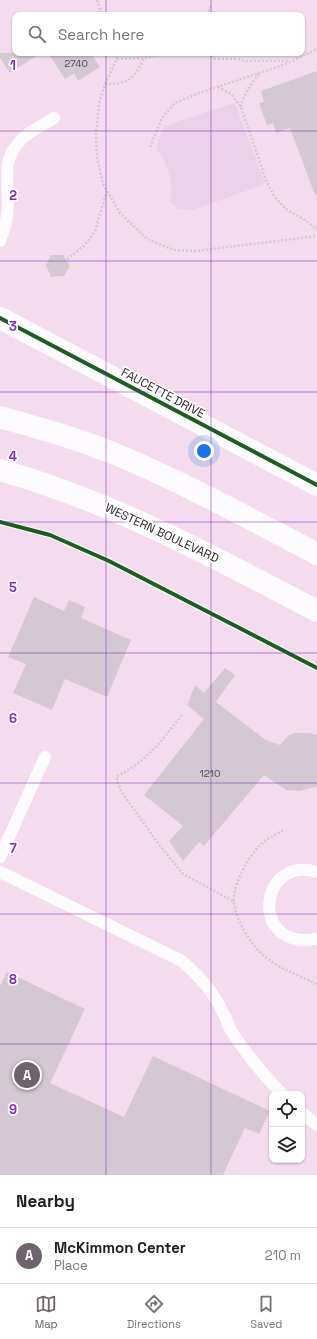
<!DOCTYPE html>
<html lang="en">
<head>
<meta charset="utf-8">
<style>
  body { margin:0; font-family:"Space Grotesk",sans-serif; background:#f6f6f6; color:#202124 }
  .controls { position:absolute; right:12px; bottom:12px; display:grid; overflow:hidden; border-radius:8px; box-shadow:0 1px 3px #0004 }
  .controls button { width:36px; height:36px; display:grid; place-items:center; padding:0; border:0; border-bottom:1px solid #e0e0e0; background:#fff; color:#202124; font:20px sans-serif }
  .you { position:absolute; left:204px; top:451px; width:14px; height:14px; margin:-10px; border:3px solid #fff; border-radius:50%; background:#1a73e8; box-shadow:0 0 0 6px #1a73e833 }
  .badge { display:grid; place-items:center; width:26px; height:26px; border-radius:50%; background:#6f646d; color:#fff; font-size:13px; font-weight:700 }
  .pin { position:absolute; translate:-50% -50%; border:2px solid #fff; box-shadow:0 1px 4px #0006 }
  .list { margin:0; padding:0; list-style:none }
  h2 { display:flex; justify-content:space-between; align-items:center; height:52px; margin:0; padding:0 16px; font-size:17px }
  h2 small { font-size:13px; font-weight:400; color:#757577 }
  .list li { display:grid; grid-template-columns:26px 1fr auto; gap:12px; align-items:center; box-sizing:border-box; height:56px; padding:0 16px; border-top:1px solid #e0e0e0 }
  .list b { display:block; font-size:15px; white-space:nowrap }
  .list p { margin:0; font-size:13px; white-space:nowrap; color:#757577 }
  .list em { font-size:13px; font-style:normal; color:#757577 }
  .icon { flex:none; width:22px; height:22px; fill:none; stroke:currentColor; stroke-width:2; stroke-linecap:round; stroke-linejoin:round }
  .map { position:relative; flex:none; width:317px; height:1175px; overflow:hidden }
  .search { position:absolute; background:#fff; box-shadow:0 1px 3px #0004; left:12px; right:12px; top:12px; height:44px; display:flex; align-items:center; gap:10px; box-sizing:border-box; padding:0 14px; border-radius:8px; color:#757577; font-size:15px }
  .sheet { height:108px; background:#fff }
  nav { display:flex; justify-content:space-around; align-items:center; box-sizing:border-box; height:56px; border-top:1px solid #e0e0e0; background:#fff; font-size:11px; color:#757577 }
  nav a { display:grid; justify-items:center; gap:2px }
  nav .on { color:#6f646d }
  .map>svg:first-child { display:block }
  .built { fill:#f4dcee; fill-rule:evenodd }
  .green { fill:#edd1e8 }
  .building { fill:#d4c9d2 }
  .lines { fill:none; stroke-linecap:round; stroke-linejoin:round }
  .path { stroke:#cfcbcf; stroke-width:2.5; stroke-dasharray:2 2; stroke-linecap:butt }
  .lane { stroke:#fdfbfd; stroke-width:12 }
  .street { stroke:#fdfbfd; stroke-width:22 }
  .primary { stroke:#fdfbfd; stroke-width:22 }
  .cycleway-casing { stroke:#fff; stroke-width:6 }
  .cycleway { stroke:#1b5e20; stroke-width:4 }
  .grid { fill:none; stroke:#7b2cbf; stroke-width:1; stroke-opacity:0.55 }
  .labels { text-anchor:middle; stroke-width:3.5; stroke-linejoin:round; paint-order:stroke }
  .number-label { font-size:10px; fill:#534a51 }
  .street-label { font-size:12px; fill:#281f26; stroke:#fff }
  .grid-label { font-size:13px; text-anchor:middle; font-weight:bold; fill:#7b2cbf; stroke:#fff; stroke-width:3.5; stroke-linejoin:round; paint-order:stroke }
</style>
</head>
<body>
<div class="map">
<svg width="317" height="1175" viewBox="0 0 317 1175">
  <rect width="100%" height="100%" fill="#f3e5f0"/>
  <path class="built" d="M0,0H317V1175H0ZM15,15H302V53H15ZM272,1094H302V1160H272Z"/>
  <path class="green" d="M235,103L265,184L193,210L178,209L170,202C174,182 168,164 156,148L164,126Z"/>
  <path class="building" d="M0,53H41L10,73L0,58Z
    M48,53H91L100,67L78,81L74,73L65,79Z
    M317,71V195H315L290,128L276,133L273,123L267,125L259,103L264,102L261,91Z
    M51,255H63L70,266L64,276L51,277L46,265Z
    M34,597L64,611L69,600L85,607L81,618L131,640L107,697L65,679L52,710L13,693L26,664L8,657Z
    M225,668L235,675L216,702L266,740L280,745L288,736L294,733H309L317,735V786L300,791L286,790L264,775L204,846L199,842L183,861L169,841L183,826L144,795L204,719L187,705L195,685L204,693Z
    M7,972L85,1009L50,1083L124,1117L153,1056L270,1111L259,1134L245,1128L223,1175H0V986Z"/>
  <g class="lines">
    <path class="path" d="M97,0L102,15
      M207,15L211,6
      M115,53L117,59L105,84L99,104L96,134L97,157L103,184L120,213L147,239L174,250L196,251L317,236
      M173,53L176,54L210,53L215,59H237L244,61H289
      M117,59L144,58L167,53
      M105,84C128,84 135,79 144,58
      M218,87L231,94L241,107L266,180L274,196L286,209L305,220L317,230
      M241,107C244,93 251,84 260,73
      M150,147L162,118L175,103L199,93L274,68L293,61L317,49
      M67,259L84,246L95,231L107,191
      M182,715C163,739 145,763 117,776V781L121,791L160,846L183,874L233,901
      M283,830C277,834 270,837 265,841C251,851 232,885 234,902C235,920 252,946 265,957C280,969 300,976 317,984"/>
    <path class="lane" d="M0,241C5,229 8,214 8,202C8,176 1,159 23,138C31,130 44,125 54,118
      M0,857L45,757
      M0,872L182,961C200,977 213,991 223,1013C227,1019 228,1026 232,1032C246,1054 264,1075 282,1094
      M317,872C259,854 248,951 317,939
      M302,1113L317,1125"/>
    <path class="street" d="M0,318L317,485"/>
    <path class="primary" d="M0,417C43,429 86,441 127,459C192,487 254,521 317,554
      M0,470C113,502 214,557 317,611"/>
    <g class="cycleway-casing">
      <path id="cycleway" d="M0,318L317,485
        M0,522L50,535L109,561L317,668"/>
    </g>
    <use href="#cycleway" class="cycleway"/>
  </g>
  <path class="grid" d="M106,0V15M211,0V15M106,53V1175M211,53V1175M0,131H317M0,261H317M0,392H317M0,522H317M0,653H317M0,783H317M0,914H317M0,1044H317"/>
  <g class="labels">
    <g class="number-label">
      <text x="76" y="67">2740</text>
      <text x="210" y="777">1210</text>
    </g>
    <g class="street-label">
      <text transform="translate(163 393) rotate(28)" y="4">FAUCETTE DRIVE</text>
      <text transform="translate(162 533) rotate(25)" y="4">WESTERN BOULEVARD</text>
    </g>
  </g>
  <g class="grid-label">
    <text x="13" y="70">1</text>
    <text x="13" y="200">2</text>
    <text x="13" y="331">3</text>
    <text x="13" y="461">4</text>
    <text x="13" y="592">5</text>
    <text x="13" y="723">6</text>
    <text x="13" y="853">7</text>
    <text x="13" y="984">8</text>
    <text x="13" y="1114">9</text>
  </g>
</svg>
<div class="controls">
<button><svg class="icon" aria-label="locate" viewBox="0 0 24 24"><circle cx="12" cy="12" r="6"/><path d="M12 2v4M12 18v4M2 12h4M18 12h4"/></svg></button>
<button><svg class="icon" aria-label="layers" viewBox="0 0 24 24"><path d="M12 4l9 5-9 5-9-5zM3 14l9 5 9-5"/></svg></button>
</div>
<div class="you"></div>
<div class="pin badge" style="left:27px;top:1075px">A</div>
<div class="search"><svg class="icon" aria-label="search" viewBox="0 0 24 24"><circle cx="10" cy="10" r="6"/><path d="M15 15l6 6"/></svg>Search here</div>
</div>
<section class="sheet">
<h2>Nearby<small></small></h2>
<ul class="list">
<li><span class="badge">A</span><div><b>McKimmon Center</b><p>Place</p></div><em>210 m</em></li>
</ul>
</section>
<nav>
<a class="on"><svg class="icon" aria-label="map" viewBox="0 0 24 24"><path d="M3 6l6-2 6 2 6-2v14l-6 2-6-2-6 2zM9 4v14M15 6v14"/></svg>Map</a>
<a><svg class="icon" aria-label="directions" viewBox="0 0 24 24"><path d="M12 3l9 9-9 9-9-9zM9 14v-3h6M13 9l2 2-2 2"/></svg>Directions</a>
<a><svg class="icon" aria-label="saved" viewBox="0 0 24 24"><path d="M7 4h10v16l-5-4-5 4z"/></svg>Saved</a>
</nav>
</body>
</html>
